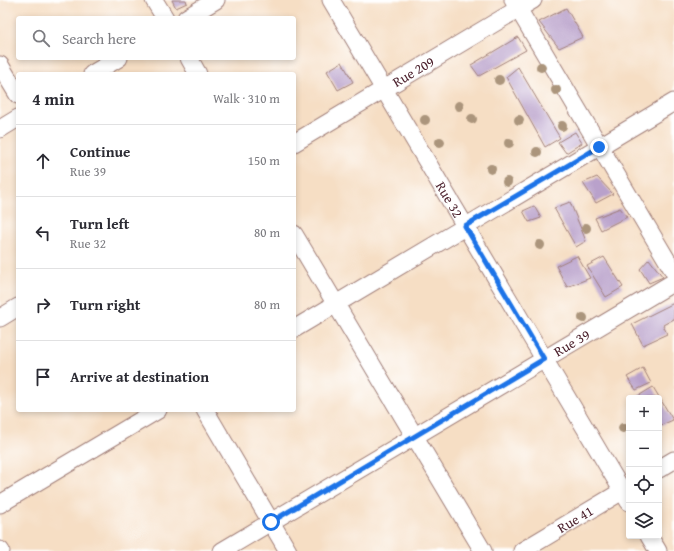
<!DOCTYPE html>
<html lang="en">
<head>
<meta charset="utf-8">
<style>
  body { margin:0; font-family:"Gentium Book Plus",serif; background:#f7f7f7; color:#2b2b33 }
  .controls { position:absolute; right:12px; bottom:12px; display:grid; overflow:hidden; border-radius:4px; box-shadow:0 2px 6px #0003 }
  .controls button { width:36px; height:36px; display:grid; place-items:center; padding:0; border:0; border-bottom:1px solid #e1e1e2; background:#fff; color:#2b2b33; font:20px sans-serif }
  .stop { position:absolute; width:12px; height:12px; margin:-9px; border:3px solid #1a73e8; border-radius:50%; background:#fff }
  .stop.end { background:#1a73e8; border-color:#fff; box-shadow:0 1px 4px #0008 }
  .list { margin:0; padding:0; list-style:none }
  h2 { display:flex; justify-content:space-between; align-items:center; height:52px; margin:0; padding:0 16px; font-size:17px }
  h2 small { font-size:13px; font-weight:400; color:#7c7c81 }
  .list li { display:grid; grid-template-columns:26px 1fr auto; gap:12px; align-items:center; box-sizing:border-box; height:72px; padding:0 16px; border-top:1px solid #e1e1e2 }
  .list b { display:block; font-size:15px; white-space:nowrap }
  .list p { margin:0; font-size:13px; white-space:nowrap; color:#7c7c81 }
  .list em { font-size:13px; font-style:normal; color:#7c7c81 }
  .icon { flex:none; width:22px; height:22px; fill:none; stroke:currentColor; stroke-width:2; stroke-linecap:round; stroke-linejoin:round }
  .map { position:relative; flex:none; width:674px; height:551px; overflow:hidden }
  .search { position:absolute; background:#fff; box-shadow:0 2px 6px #0003; left:16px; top:16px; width:280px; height:44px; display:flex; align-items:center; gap:10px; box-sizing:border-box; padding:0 14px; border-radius:4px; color:#7c7c81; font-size:15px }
  .panel { position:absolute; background:#fff; box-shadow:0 2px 6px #0003; left:16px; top:72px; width:280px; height:340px; border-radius:4px }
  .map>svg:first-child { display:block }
  .building { fill:#b9a1cb }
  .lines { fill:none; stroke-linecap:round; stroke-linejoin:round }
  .minor-casing { stroke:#a07e78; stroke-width:19 }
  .minor { stroke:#fff; stroke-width:17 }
  .tree { fill:#ab957c }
  .route { stroke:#1a73e8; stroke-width:5 }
  .labels { text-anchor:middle; stroke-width:3; stroke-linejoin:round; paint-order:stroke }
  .street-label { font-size:14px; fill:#4a1f2b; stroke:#fff }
</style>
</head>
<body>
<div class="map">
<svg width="674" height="551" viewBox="0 0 674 551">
  <rect width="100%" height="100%" fill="#fff"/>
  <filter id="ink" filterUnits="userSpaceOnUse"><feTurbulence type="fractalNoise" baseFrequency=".025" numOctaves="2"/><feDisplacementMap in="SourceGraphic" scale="8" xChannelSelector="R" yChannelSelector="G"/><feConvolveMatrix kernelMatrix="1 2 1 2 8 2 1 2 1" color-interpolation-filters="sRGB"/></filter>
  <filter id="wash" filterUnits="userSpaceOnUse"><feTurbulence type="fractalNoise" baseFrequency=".012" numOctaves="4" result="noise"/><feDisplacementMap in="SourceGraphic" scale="16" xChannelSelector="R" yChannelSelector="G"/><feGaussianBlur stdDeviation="0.9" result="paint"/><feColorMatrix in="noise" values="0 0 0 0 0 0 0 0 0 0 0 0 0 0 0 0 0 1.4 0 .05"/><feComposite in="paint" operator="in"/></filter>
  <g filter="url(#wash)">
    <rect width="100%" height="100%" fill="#f6dec4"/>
    <g id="blocks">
      <path class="building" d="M172,0H186L187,3L176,8Z
        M566,8L583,37L559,48L539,22Z
        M518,37L526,50L479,76L471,65Z
        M342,62L353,82L338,90L327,71Z
        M518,67L560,138L545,147L506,77Z
        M575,132L582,143L566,153L558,142Z
        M597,177L613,194L596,203L583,183Z
        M570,202L586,241L576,247L554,208Z
        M534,206L541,218L529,222L523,211Z
        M620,208L627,217L601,230L595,218Z
        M577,256L590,278L567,287L556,266Z
        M604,257L623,287L606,297L587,266Z
        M649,259L663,277L649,283L640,269Z
        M674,303V319L663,325L667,334L643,345L632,324Z
        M643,368L651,383L636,390L627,377Z
        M653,387L673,420L659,426V398H635Z"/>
    </g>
  </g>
  <g filter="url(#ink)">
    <use href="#blocks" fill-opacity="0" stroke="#a07e78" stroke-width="1"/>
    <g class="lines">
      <g class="minor-casing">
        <g id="minor">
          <path d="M154,0L165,18"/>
          <path id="s1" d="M331,0L629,502"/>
          <path d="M513,0L674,272"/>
          <path d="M186,18L216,0"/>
          <path d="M189,58L198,74"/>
          <path d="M0,65L18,95"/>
          <path d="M92,74L119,58"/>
          <path d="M0,129L18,118"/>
          <path id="s2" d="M294,143L533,0"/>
          <path d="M294,234L483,551"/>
          <path d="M0,318L18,307"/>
          <path d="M294,329L674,102"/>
          <path d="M205,410L288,551"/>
          <path d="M659,469L674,460"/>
          <path d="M0,504L158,410"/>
          <path d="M649,536L658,551"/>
          <path d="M0,550L1,551"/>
          <path id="s3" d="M222,551L674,282"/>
          <path id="s4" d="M522,551L629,487"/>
        </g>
      </g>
      <use href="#minor" class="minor"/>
    </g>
    <g class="tree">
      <circle cx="541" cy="67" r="5"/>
      <circle cx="499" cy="80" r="5"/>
      <circle cx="556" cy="90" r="5"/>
      <circle cx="459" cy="106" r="5"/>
      <circle cx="472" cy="119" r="5"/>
      <circle cx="425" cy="120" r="5"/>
      <circle cx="519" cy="120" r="5"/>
      <circle cx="562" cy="126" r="5"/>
      <circle cx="440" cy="142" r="5"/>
      <circle cx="509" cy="143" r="5"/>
      <circle cx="537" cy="152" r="5"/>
      <circle cx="491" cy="169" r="5"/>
      <circle cx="507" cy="182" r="5"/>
      <circle cx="586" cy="228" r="5"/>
      <circle cx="540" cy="245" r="5"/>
      <circle cx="583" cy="318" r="5"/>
      <circle cx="623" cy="428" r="5"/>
    </g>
  </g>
  <g class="lines" filter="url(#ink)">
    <path class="route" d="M271,522L544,359L465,226L599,147"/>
  </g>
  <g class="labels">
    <g class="street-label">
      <text dy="5" stroke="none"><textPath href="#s2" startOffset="139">Rue 209</textPath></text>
      <text dy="5" stroke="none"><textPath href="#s1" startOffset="232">Rue 32</textPath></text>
      <text dy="5" stroke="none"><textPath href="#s3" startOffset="407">Rue 39</textPath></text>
      <text dy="5" stroke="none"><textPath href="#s4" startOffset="62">Rue 41</textPath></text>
    </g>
  </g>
</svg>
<div class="controls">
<button>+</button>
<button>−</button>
<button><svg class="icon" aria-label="locate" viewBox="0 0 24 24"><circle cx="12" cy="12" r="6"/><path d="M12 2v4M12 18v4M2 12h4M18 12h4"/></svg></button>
<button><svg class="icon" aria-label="layers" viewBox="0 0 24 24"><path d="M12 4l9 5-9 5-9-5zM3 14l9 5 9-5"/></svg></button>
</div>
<div class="stop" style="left:271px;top:522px"></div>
<div class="stop end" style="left:599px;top:147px"></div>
<div class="search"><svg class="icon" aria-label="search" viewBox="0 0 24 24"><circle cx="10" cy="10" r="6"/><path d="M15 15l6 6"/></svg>Search here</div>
<section class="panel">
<h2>4 min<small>Walk · 310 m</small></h2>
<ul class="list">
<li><svg class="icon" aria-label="ahead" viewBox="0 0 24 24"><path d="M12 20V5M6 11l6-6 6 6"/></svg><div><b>Continue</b><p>Rue 39</p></div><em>150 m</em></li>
<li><svg class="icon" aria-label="left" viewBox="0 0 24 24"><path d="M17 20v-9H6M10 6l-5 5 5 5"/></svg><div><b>Turn left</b><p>Rue 32</p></div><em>80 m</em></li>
<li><svg class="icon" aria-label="right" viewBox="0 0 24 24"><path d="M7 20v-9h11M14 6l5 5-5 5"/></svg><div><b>Turn right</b></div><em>80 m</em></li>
<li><svg class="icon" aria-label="arrive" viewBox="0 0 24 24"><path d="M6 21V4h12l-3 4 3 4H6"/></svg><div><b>Arrive at destination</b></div></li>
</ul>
</section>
</div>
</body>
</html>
